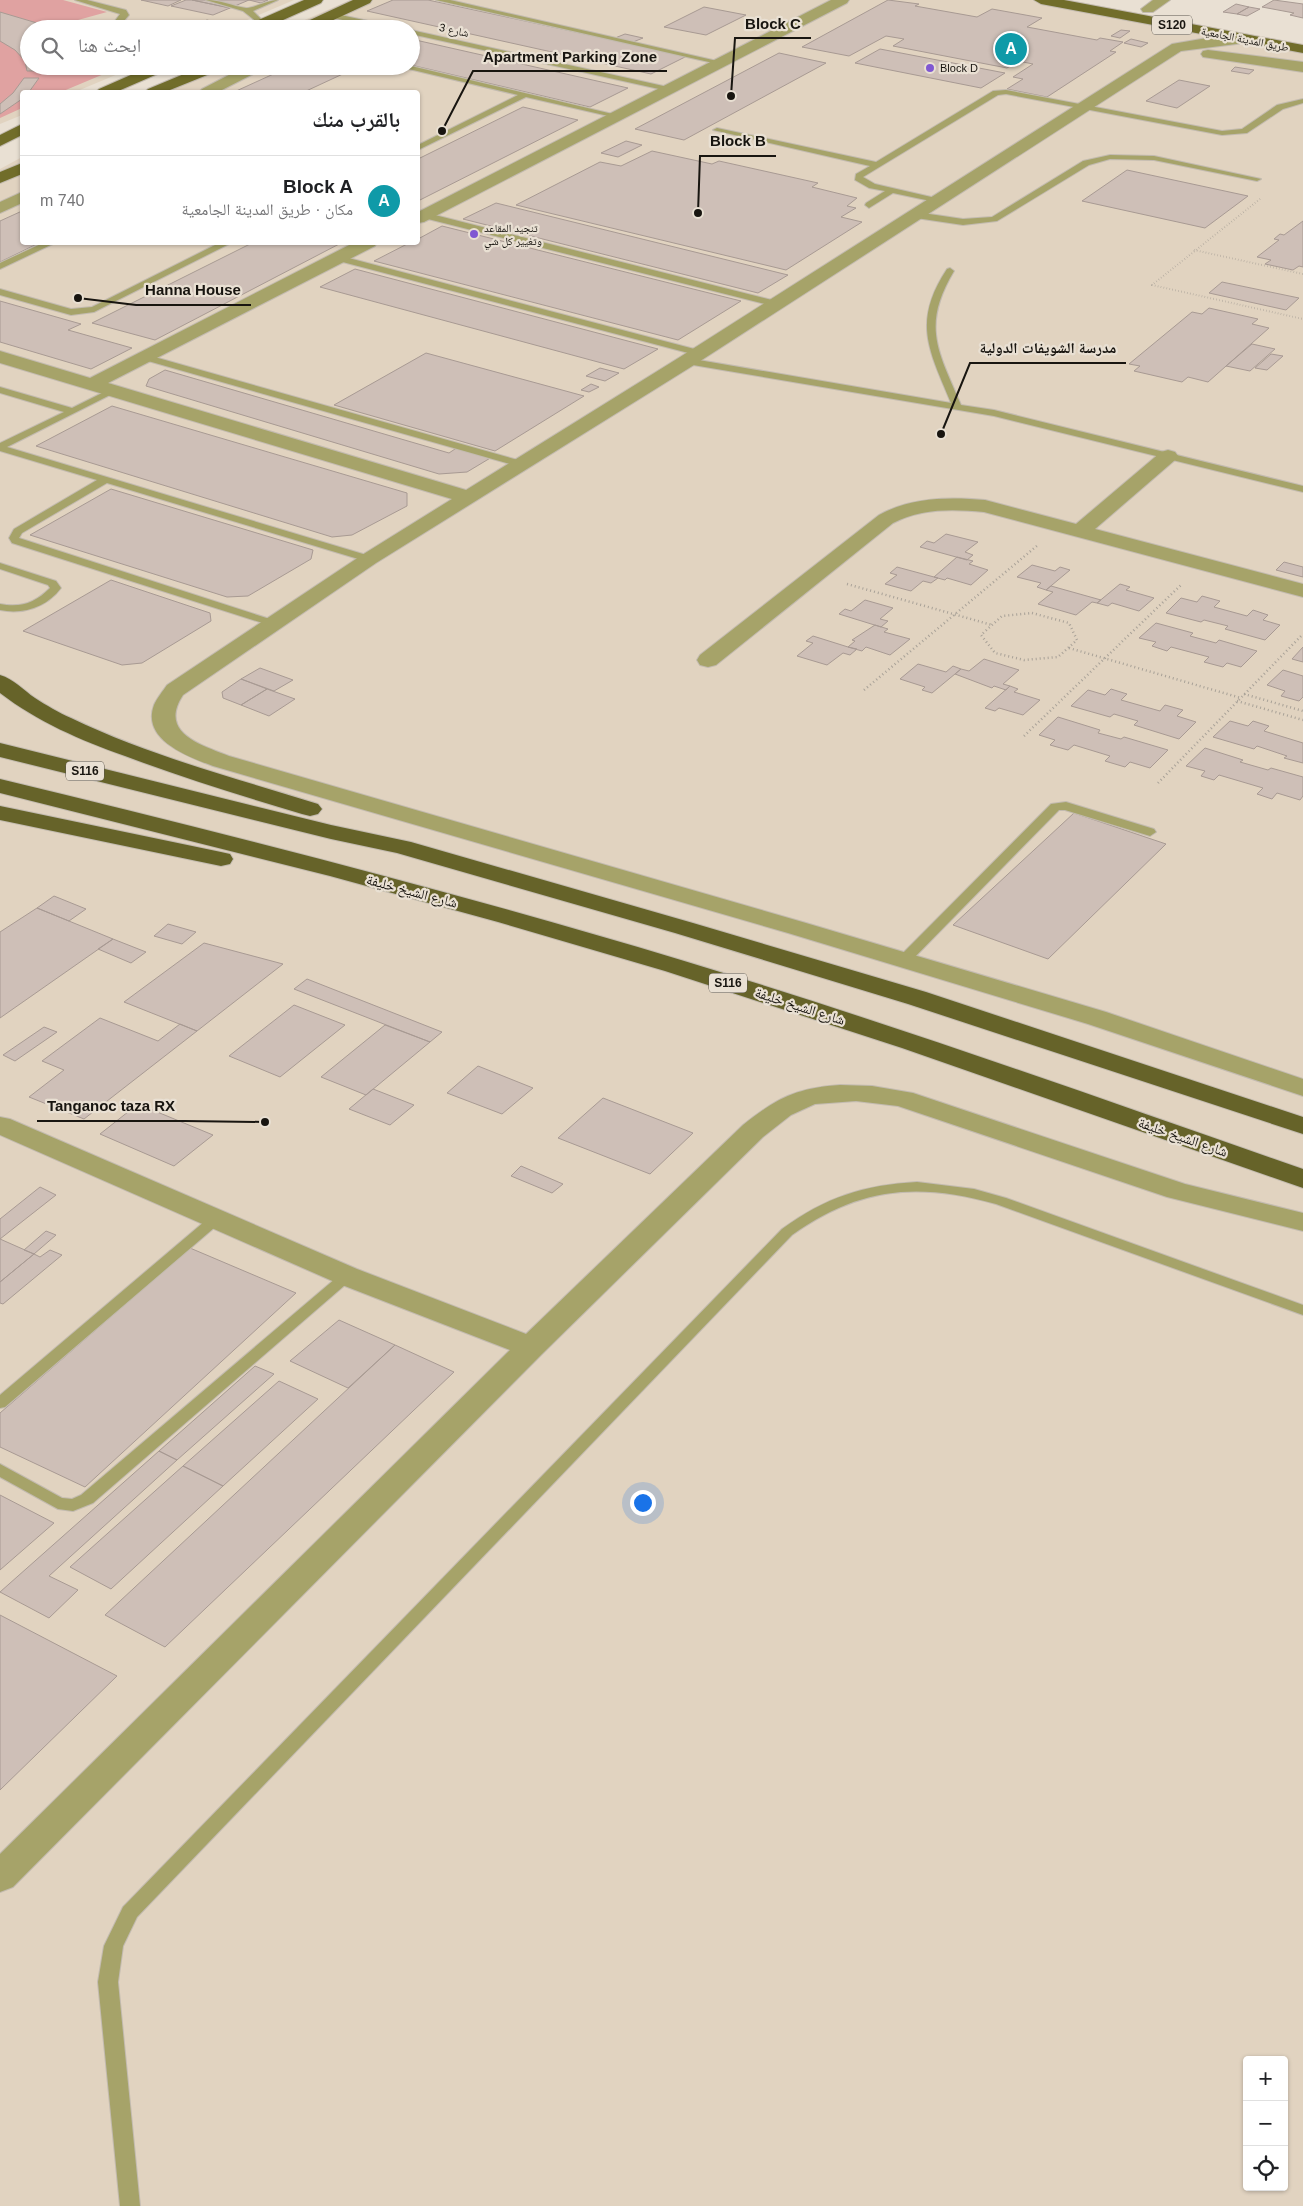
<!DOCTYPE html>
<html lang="ar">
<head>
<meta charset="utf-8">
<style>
  body { margin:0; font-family:Arial,"Noto Naskh Arabic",sans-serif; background:#f2f2f2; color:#202124; direction:rtl }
  .controls { position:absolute; right:15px; bottom:15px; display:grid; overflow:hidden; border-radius:5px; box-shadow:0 1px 4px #0004 }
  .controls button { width:45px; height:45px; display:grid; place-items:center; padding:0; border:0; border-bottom:1px solid #e0e0e0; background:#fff; color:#202124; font:25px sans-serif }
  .you { position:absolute; left:642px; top:1502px; width:18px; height:18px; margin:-12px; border:4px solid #fff; border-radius:50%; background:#1a73e8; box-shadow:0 0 0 8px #1a73e833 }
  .badge { display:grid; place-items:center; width:32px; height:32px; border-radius:50%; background:#111827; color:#fff; font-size:16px; font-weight:700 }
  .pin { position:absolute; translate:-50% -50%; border:2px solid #fff; box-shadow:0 1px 5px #0006 }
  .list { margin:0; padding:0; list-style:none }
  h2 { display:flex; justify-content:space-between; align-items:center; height:65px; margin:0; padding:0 20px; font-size:21px }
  h2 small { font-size:16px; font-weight:400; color:#757577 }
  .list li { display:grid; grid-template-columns:32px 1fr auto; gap:15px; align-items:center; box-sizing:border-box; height:90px; padding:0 20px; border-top:1px solid #e0e0e0 }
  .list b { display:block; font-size:19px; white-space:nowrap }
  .list p { margin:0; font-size:16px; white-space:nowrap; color:#757577 }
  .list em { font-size:16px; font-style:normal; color:#757577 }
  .icon { flex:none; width:28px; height:28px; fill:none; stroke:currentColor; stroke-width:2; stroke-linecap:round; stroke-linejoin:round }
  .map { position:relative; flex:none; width:1303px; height:2206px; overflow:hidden; direction:ltr }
  .search { position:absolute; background:#fff; box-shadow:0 1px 4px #0004; left:20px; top:20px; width:400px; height:55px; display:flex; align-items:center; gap:12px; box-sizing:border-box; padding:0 18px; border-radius:28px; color:#757577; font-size:19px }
  .panel { position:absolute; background:#fff; box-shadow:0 1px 4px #0004; left:20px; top:90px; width:400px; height:155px; border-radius:5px; direction:rtl }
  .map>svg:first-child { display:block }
  .built { fill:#e1d3c0; fill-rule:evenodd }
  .green { fill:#e0a2a1 }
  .building { fill:#cebfb7; stroke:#a89a93 }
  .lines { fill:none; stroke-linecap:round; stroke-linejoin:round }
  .service-casing { stroke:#c3bbb0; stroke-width:2 }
  .minor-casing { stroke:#c3bbb0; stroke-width:2 }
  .primary-casing { stroke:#c3bbb0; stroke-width:2 }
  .trunk-casing { stroke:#c3bbb0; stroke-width:2 }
  .path-far1 { stroke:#a8a197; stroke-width:2; stroke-dasharray:0.5 2.5; stroke-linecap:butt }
  .path { stroke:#a8a197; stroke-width:2.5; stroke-dasharray:1 3; stroke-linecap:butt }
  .service { fill:#a6a369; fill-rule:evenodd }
  .minor { fill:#a6a369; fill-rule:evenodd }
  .primary { fill:#716d2a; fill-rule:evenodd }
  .trunk { fill:#666329; fill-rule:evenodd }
  .poi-dot { fill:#8058d2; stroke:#e9e0d3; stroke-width:2 }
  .labels { text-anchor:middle; stroke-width:4.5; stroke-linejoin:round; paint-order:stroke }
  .far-street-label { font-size:11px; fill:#181510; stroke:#e9e0d3 }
  .far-poi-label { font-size:11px; fill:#181510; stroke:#e9e0d3; text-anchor:start }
  .shield { fill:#e9e0d3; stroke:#57524a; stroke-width:1 }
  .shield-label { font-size:12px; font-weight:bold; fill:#181510 }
  .street-label { font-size:14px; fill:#181510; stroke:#e9e0d3 }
  .leader { fill:none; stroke:#181510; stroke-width:2 }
  .callout-dot { fill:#181510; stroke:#e9e0d3; stroke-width:2 }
  .callout-label { font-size:15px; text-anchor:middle; font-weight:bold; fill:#181510; stroke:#e9e0d3; stroke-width:4.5; stroke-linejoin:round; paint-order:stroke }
</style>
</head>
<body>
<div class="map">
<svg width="1303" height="2206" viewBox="0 0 1303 2206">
  <rect width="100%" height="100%" fill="#e9e0d3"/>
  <path class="built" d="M0,0H294L226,29H29V66H137L75,92H22V115L0,124Z
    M350,0H1068L1303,44V2206H0V169L22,157V242H418V92H141L199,66H411V29H284ZM1247,2060H1284V2187H1247Z"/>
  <path class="green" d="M0,0H63L107,12L78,20L98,27L91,29H29V66H123L61,92H22V108L0,118Z"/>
  <path class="building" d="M141,0H181L168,6Z
    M186,0H192L230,8L213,15L171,6Z
    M192,0H268L261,3L249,0L230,8Z
    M393,0H428L687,56L651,74L367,11Z
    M888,0L919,4L915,6L977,17L992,9L1042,18L1027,27L1097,40L1100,38L1123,42L1110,51L1116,52L1047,97L1007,89L1023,79L1013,77L1033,64L1018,61L1007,68L893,46L904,39L886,36L849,56L802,47Z
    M1274,0L1303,4V18L1290,15L1294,13L1262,7Z
    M1236,4L1249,7L1237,14L1223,12Z
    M704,7L746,15L706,35L664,27Z
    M1249,7L1260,9L1247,16L1237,14Z
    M0,12L37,23L50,29H29V66H87L88,70L27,71L25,61L15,50L0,41Z
    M207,20L226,25L216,29H186Z
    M342,24L365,29H330Z
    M1121,30L1130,31L1120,38L1111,36Z
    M625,34L643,38L633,42L615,38Z
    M411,39L628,88L590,107L411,65Z
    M1131,39L1148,43L1141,47L1124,43Z
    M880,49L1005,73L981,88L855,63Z
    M779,53L826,63L684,140L635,129Z
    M291,66H360L304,92H234Z
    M1235,67L1254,70L1249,74L1231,71Z
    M24,78H39L29,92H22V99L0,114V104L13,93Z
    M1179,80L1210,86L1177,108L1146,101Z
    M523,107L578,120L418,201V159Z
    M626,141L642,145L618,157L601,153Z
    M652,151L712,164L719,161L818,183L812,187L857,198L847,206L856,208L841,217L862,222L786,270L516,205L600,162L621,166Z
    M1127,170L1248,196L1205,228L1082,201Z
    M496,203L788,275L758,293L463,219Z
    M22,211V242H41L0,262V221Z
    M1303,221V267L1299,266L1293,270L1265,264L1271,260L1257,257L1279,240L1274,239L1280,234L1284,235Z
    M442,226L741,301L678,340L374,261L411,242H418V239Z
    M254,242H343L155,340L92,323Z
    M355,269L658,349L624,369L320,287Z
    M1222,282L1299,298L1286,310L1209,293Z
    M0,301L81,324L68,330L132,348L91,369L0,342Z
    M1209,308L1258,319L1252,324L1269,328L1208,382L1188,377L1182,382L1134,371L1140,366L1129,364L1192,312L1202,314Z
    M1252,344L1275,349L1250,371L1226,366Z
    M426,353L584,396L495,451L334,405Z
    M1271,354L1283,356L1267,370L1255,368Z
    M600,368L619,373L605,381L586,376Z
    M165,370L449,453L458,447L492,457L467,472L439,474L146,386L149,379Z
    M591,384L599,387L589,392L581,390Z
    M112,406L407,493V506L352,535L332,537L36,446Z
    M111,489L313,550L311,559L248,596L227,597L30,535Z
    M946,534L978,542L965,552L973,555L967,560L920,547L927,541L934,543Z
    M957,557L973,561L969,564L988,570L971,585L947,578L945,580L934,577Z
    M1284,562L1303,567V577L1276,570Z
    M1032,565L1055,571L1060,567L1070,570L1046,590L1037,587L1041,583L1017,577Z
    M897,567L934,577L938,578L931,583L923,581L911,591L885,584L897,575L890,573Z
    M111,580L210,613L211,621L142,663L122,665L23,631Z
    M1120,584L1130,587L1126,590L1154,598L1139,611L1112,603L1108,606L1097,603Z
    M1051,586L1101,600L1097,603L1092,602L1076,615L1038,604L1053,592L1046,590Z
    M1202,596L1220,601L1214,607L1247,616L1253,610L1268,615L1263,620L1280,625L1265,640L1225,629L1228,626L1204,620L1201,622L1166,613L1181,598L1197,602Z
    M865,600L893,608L880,619L888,621L881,627L839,614L845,609L851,611Z
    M1156,623L1193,633L1190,636L1216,643L1219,640L1257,651L1241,667L1227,663L1223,667L1204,662L1209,657L1171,647L1167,651L1152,646L1156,642L1139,638Z
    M875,625L888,629L884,632L910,639L890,655L866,647L862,651L848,647L855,641L852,640Z
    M813,636L848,647L857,649L850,655L843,653L827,665L797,656L813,643L806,641Z
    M1303,647V662L1292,659Z
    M984,659L1019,670L1003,684L1010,686L1006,690L994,686L992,688L955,674L961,669L969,671Z
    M918,664L946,672L953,666L961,669L932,693L922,690L925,687L900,679Z
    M260,668L293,680L274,691L241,679Z
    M1283,670L1303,676V697L1299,701L1281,696L1285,691L1267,685Z
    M241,679L267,689L241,705L223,698L222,692Z
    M1010,686L1018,689L1014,692L1040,700L1023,715L999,708L995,711L985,708Z
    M267,689L295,699L269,716L241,705Z
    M1111,689L1127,694L1121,700L1160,711L1165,705L1183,710L1177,716L1196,722L1179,739L1134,725L1138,721L1114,714L1110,717L1071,706L1088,690L1105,695Z
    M1058,717L1100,730L1098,733L1121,739L1124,737L1168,750L1150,768L1130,762L1125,767L1105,761L1110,756L1074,745L1068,750L1050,745L1055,740L1039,735Z
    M1230,721L1248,726L1253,721L1269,726L1264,731L1303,743V763L1284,758L1287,756L1257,746L1254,749L1213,737Z
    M1205,748L1243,760L1240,762L1268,770L1271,768L1303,777V796L1300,800L1277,793L1272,799L1257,794L1263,788L1219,775L1214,780L1201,776L1205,771L1186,766Z
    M1074,813L1166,844L1048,959L953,925Z
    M54,896L86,909L69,921L37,908Z
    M37,908L113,939L0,1018V932Z
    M168,924L196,932L182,944L154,936Z
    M113,939L146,952L131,963L98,949Z
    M204,943L283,964L197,1031L124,1002Z
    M307,979L442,1032L430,1042L294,989Z
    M294,1005L345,1025L280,1077L229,1056Z
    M100,1018L158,1041L180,1024L197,1031L84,1119L29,1097L64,1070L42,1061Z
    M385,1025L430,1042L366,1095L321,1077Z
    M44,1027L57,1032L15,1061L3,1055Z
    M478,1066L533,1088L502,1114L447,1093Z
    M373,1089L414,1105L390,1125L349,1109Z
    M603,1098L693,1133L650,1174L558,1138Z
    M138,1104L213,1135L174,1166L100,1134Z
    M521,1166L563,1184L552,1193L511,1176Z
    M40,1187L56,1195L0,1239V1219Z
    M46,1231L56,1235L34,1254L24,1250Z
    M0,1239L34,1254L0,1282Z
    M190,1248L296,1293L85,1487L0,1447V1413Z
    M50,1250L62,1255L3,1304L0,1303V1282L34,1254L40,1257Z
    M339,1320L395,1345L348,1388L290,1361Z
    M395,1345L454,1372L165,1647L105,1615Z
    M255,1366L274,1374L177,1460L159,1451Z
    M279,1381L318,1399L223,1486L183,1466Z
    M159,1451L177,1460L49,1576L78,1590L49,1618L0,1592Z
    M183,1466L223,1486L111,1589L70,1567Z
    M0,1495L54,1523L0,1570Z
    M0,1615L117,1676L0,1790Z"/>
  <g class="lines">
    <g class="service-casing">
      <path id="service" d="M75,0H87L126,10L129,15L117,29H109L120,14Z
        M206,0C221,0 232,6 246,8C252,9 267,0 278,0L253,11L266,24L262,26L243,11Z
        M436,0H450L726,63L722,65Z
        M332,13L395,27L398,29H384L329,17L328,15Z
        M411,30L668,87L672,89L668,91L411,34Z
        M396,66H411L621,116L617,118L526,97L418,150V145L518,95Z
        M1006,90L1222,131L1242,129L1277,105L1303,99V103L1283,109L1247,133L1222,135L1006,94L998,95L863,177L875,184L940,199V203L893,193L869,208L865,205L866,203L885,191L869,188L855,180L856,174L870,166L713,130L717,128L876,162L993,91Z
        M1110,155L1154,156L1261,179L1257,181L1154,160L1110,159L1089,165L997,221L963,225L916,218L912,215L916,212L963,219L992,217L1083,161Z
        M423,212L780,302L781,304L777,307L420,217V213Z
        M45,242H57L0,269V263Z
        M221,242H233L94,312L71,315L0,295V289L71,309L92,307Z
        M335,256H341L702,351L704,353L699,356L696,355L335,260Z
        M950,268L954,271C921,326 938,351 961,405L994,410L1303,486V492L994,416L687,364L682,361L687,358L951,403C929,350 912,322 947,269Z
        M144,354L525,462L526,464L525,466H517L141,359V355Z
        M0,387L72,408L110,389L113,388L118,391L7,447L373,557L374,559L369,562L365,561L107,483L22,533L19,538L276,621L277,623L276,625L272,626L12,543L9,538L14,529L97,480L0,451V443L64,412L0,393Z
        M0,563L56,581L61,588C47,607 23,615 0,610V604C21,608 35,603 50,588L48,585L0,569Z
        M1066,802L1154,829L1156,832L1150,836L1065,810H1059L908,964H898L897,961L898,958L1051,804Z
        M917,1182L974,1189L1006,1198L1303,1305V1315L996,1204C918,1182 859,1187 792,1235L137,1917L123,1946L118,1982L140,2206H120L98,1982L104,1946L123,1907L782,1229C826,1197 864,1185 917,1182Z
        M216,1214L221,1216L223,1219L221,1222L5,1407L0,1408V1395L211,1216Z
        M347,1271L352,1273L354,1276L352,1279L93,1503L73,1511L58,1509L0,1477V1464L62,1498L72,1499L81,1495L342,1273Z"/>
    </g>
    <g class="minor-casing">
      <path id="minor" d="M831,0H849L847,3L424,222L418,223V212Z
        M1153,0H1170L1153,12H1143L1141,9Z
        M1247,35L1252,36L1254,39L1252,42L1181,51L694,365L376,563L183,695C158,733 201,745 229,756L806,923L1106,1012L1303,1079V1096L1088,1024L788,933L213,766C189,757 141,740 154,705C157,698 163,691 167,685L362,555L452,499L0,363V351L90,378L355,242H377L375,246L108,383L466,490L680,357L1172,44L1213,37Z
        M1208,50L1303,62V72L1203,57L1201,54L1203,51Z
        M246,66H265L263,69L218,92H199L202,89Z
        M22,192V203L0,213V202Z
        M1168,450L1175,452L1178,456L1175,460L1095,529L1303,584V597L984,512C954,509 921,508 893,523L716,665L708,667L700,665L697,660L700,655L879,515C911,497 949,497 985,500L1076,524L1161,452Z
        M840,1085L872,1086L913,1093L1185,1184L1303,1213V1231L1167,1197L898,1106L856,1101L815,1104L791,1115L763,1137L542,1354L13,1887L0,1892V1854L510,1350L337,1283L0,1135V1117L10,1119L357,1269L526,1334L743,1125C777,1098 796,1088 840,1085Z"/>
    </g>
    <g class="primary-casing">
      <path id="primary" d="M304,0H323L321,3L263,29H243L245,26Z
        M353,0H372L370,3L314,29H295L297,26Z
        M1034,0H1064L1303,45V53L1041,4Z
        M151,66H171L169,69L116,92H96L99,89Z
        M203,66H224L222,69L165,92H145L148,89Z
        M22,124V135L0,146V135Z
        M22,163V174L0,183V172Z"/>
    </g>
    <g class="trunk-casing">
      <path id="trunk" d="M0,675C14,679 23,690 35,698C46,705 59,713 71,718C150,756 235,778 318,804L322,809L318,814L310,816L302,814C242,796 183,778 125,756C80,740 38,722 0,693Z
        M0,743L331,825L411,842L693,923L926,992L1303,1117V1134L908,1004L675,933L397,853L331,839L0,757Z
        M0,779C228,834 456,892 681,960C890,1023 1096,1097 1303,1169V1188L902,1048L665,971L498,922L330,876L0,793Z
        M0,806L221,852L230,854L233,859L230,864L221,866L0,820Z"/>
    </g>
    <path class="path-far1" d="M1260,199L1152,285L1303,319
      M1194,250L1303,274"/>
    <path class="path" d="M847,584L992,625
      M1032,613L1069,623L1077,640L1058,657L1024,660L995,653L981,635L1002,616Z
      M1069,648L1241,698
      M864,690L1038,545
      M1244,694L1303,711
      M1237,701L1303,720
      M1024,736L1182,584
      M1158,783L1303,634"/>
    <use href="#service" class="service"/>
    <use href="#minor" class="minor"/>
    <use href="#primary" class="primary"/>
    <use href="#trunk" class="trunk"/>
  </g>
  <g class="poi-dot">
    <circle cx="930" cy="68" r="5"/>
    <circle cx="474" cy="234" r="5"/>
  </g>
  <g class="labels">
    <g class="far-street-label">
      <text transform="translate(454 30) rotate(12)" y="4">شارع 3</text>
      <text transform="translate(1245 39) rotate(11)" y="4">طريق المدينة الجامعية</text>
    </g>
    <g class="far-poi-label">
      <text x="940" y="72">Block D</text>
      <text x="484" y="232">تنجيد المقاعد<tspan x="484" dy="13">وتغيير كل شي</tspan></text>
    </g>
    <g class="shield">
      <rect x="1152" y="15.5" width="40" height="19" rx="4"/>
      <rect x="66" y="761.5" width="38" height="19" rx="4"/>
      <rect x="709" y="973.5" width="38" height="19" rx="4"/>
    </g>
    <g class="shield-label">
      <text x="1172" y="29">S120</text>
      <text x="85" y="775">S116</text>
      <text x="728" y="987">S116</text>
    </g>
    <g class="street-label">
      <text transform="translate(412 891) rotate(15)" y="5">شارع الشيخ خليفة</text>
      <text transform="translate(800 1006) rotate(18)" y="5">شارع الشيخ خليفة</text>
      <text transform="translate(1183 1137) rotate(19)" y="5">شارع الشيخ خليفة</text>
    </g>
  </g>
  <path class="leader" d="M731 96L735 38H811M442 131L473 71H667M698 213L700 156H776M78 298L136 305H251M941 434L970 363H1126M265 1122L185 1121H37"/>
  <g class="callout-dot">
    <circle cx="731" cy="96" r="5"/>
    <circle cx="442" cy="131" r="5"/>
    <circle cx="698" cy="213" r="5"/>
    <circle cx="78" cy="298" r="5"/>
    <circle cx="941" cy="434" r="5"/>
    <circle cx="265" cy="1122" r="5"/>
  </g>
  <g class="callout-label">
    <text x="773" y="29">Block C</text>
    <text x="570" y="62">Apartment Parking Zone</text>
    <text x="738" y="146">Block B</text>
    <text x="193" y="295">Hanna House</text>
    <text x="1048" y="353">مدرسة الشويفات الدولية</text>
    <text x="111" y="1111">Tanganoc taza RX</text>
  </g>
</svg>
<div class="controls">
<button>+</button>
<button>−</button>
<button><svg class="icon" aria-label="locate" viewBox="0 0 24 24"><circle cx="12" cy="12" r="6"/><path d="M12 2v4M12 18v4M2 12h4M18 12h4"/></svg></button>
</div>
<div class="you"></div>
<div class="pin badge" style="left:1011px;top:49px;background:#0f9aa8">A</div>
<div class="search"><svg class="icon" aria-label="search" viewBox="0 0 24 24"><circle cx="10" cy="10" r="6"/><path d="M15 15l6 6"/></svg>ابحث هنا</div>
<section class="panel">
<h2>بالقرب منك<small></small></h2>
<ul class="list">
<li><span class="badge" style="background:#0f9aa8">A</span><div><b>Block A</b><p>مكان · طريق المدينة الجامعية</p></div><em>740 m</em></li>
</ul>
</section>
</div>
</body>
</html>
